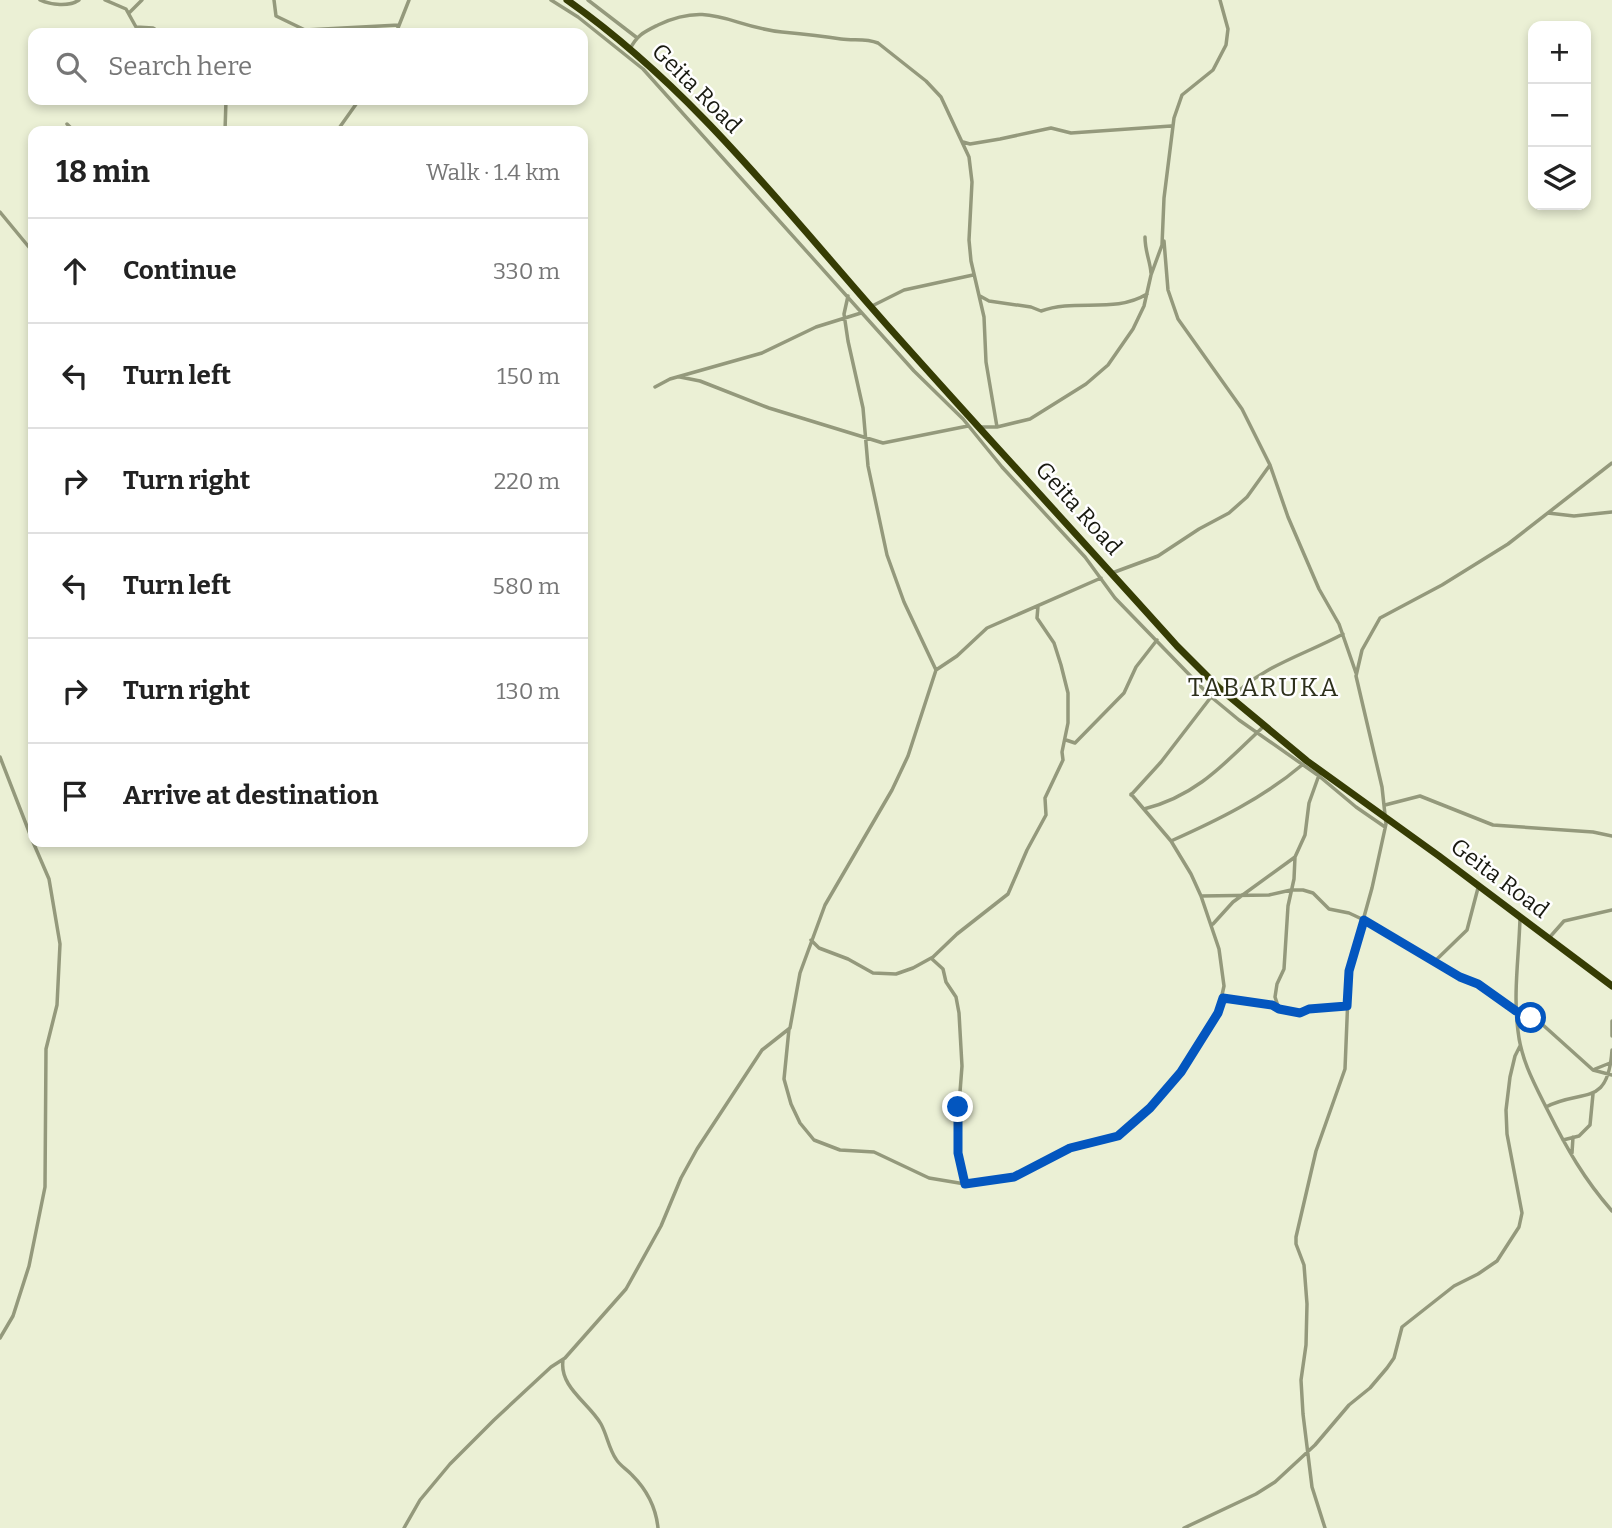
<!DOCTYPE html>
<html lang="en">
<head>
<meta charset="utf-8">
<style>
  body { margin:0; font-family:Bitter,serif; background:#f6f6f6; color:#222 }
  .controls { position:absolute; right:21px; top:21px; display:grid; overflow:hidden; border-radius:14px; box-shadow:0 4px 10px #0003 }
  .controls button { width:63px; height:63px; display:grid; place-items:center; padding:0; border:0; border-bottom:2px solid #e0e0e0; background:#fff; color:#222; font:35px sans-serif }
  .stop { position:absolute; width:21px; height:21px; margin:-16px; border:5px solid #0356bf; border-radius:50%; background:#fff }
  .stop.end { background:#0356bf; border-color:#fff; box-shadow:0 2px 7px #0008 }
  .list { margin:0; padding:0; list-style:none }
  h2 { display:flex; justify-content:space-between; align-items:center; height:91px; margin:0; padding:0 28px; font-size:30px }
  h2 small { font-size:23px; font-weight:400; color:#767676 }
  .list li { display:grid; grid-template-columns:46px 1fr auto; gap:21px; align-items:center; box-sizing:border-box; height:105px; padding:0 28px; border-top:2px solid #e0e0e0 }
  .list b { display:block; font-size:26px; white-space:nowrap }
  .list em { font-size:23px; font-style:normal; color:#767676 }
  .icon { flex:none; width:38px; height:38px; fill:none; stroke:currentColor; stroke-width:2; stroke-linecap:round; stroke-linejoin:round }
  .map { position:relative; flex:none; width:1612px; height:1528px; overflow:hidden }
  .search { position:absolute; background:#fff; box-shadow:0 4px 10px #0003; left:28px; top:28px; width:560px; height:77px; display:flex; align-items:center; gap:18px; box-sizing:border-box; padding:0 24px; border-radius:14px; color:#767676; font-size:26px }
  .panel { position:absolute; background:#fff; box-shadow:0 4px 10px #0003; left:28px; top:126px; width:560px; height:721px; border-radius:14px }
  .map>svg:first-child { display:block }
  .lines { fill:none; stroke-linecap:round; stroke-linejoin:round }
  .street { stroke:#94997c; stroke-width:3.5 }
  .highway { stroke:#363c04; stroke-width:7 }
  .route { stroke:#0356bf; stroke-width:9 }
  .labels { text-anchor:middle; stroke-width:5; stroke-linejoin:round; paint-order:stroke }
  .street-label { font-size:23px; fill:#181910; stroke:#fff }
  .quarter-label { font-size:26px; letter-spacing:2px; fill:#2d301b; stroke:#fff }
</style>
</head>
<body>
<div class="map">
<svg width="1612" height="1528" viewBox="0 0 1612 1528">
  <rect width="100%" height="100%" fill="#ebf0d5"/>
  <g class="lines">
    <path class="street" d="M40,0C51,5 69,7 79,0
      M105,0L126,9L136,27L153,28L161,33
      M274,0L276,16L305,30L399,25
      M551,0L578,17L643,69L914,371L963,419L1002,467L1085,557L1115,598L1210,696L1239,720L1319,776L1356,807L1385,827
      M588,0L636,37
      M129,13L142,0
      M396,33L409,0
      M630,49C637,35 644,32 658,25C711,0 731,27 782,32C802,34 821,36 841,39C854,41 865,38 878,43L926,81L941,97L969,157L972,182L969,240L971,261L984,317L986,362L997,427
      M67,124L74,131
      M225,131L226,100
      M337,131L359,100
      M963,142L970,144L1000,139L1051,128L1071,133L1171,126
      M0,212L33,252
      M1145,237C1145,252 1150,260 1151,273
      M1164,241L1168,290L1178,319L1242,409L1270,465L1288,517L1319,589L1339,624L1356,673
      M848,296L844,314L848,341L863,408L868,466L887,555L904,602L936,670
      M980,296L989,301L1031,307L1041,311C1076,298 1114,314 1147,294
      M872,306L904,290L973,275
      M680,377L700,381L769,408L883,443L968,426
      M655,387L670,379L762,353L816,327L861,313
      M980,427H997L1030,419L1086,384L1108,365L1133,329L1144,306L1151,275L1162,245L1164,198L1174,118L1182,95L1213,70L1226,45L1228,29L1220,0
      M1548,513L1574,516L1612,512
      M1112,573L1158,556L1199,529L1229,513L1247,497L1270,465
      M1231,698C1262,666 1304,655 1343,634
      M1066,740L1075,743L1124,693L1136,667L1157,640
      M0,757L33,842
      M1131,795L1161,762L1218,688
      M1385,805L1420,796L1493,825L1593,832L1612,836
      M1144,809C1197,796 1226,762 1264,726
      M1171,841C1218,820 1263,798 1302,765
      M1201,896L1269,895L1291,890H1303L1313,893L1329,909L1349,913L1364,920L1460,977L1478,984L1516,1011L1543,1025L1593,1070L1612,1075
      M1520,918C1519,956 1513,993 1518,1031C1521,1060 1535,1085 1548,1111C1567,1149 1584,1179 1612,1211
      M1213,924L1233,902L1295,857
      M1549,938L1564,921L1612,910
      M811,940L819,948L848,959L873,973L896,974L913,968L933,957L957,934L1008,894L1027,850L1046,815L1045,798L1063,760L1062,752L1068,723V693L1061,665L1054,643L1037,618L1038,606
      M932,959L943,969L946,982L956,997L959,1013L962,1066L957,1131L959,1160L965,1184
      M1435,961L1467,930L1478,888
      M1223,998L1271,1005L1279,1009L1300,1013L1309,1009L1347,1006
      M1279,1009L1275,997L1277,984L1284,969L1288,906L1294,879L1295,857L1305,835L1309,803L1319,775
      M1612,1021V1036
      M789,1029L784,1079L791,1104L800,1123L814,1140L840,1150L874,1152L929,1178L965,1184L1014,1177L1070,1148L1118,1136L1150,1108L1186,1066L1218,1013L1224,986L1219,949L1201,896L1191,874L1171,841L1131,794
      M1595,1069L1610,1063
      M1546,1107C1582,1088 1608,1109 1612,1050
      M1563,1140L1579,1136L1590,1125L1593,1094
      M1572,1153L1573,1137
      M0,1338L13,1316L29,1266L45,1187L46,1049L57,1005L60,944L49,879L33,842
      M563,1360C559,1387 589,1403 601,1424C607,1435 609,1449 616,1459C620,1466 627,1469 632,1475C646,1489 656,1508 658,1528
      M404,1528L420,1500L450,1464L494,1420L551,1367L565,1358L626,1289L661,1226L681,1178L697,1149L762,1050L790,1028L800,973L825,905L892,790L908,756L936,670L957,656L987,628L1101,578
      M1184,1528L1256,1494L1275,1482L1315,1445L1349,1405L1370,1388L1387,1368L1394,1358L1402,1327L1454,1286L1478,1274L1497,1261L1519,1227L1522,1213L1507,1134L1506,1110L1510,1077L1515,1056L1520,1046
      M1325,1528L1312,1487L1303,1414L1301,1380L1306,1345L1307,1304L1304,1265L1296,1244V1237L1316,1151L1345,1069L1349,971L1372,888L1386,824L1382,787L1356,676L1362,650L1380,618L1442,585L1508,544L1612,463"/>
    <path class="highway" d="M567,0C692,88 785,210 886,324C982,432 1080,538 1177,646L1218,687L1307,761L1439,856L1612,986"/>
  </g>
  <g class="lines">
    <path class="route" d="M958,1107V1153L965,1184L1014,1177L1070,1148L1118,1136L1150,1108L1181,1072L1218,1013L1223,998L1272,1005L1279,1009L1300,1013L1309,1009L1347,1006L1349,971L1364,920L1460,977L1478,984L1516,1011L1531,1018"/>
  </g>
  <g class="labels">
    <g class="street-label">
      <text transform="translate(697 88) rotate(45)" y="8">Geita Road</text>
      <text transform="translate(1079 508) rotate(48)" y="8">Geita Road</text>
      <text transform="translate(1500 878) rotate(37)" y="8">Geita Road</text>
    </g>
    <g class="quarter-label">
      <text x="1264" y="696">TABARUKA</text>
    </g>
  </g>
</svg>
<div class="controls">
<button>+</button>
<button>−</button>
<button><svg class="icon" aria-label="layers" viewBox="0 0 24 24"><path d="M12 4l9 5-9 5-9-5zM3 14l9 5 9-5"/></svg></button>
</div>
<div class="stop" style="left:1531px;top:1018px"></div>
<div class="stop end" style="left:958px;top:1107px"></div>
<div class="search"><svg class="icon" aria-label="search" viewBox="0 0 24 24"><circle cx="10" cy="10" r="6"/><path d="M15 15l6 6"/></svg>Search here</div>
<section class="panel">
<h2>18 min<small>Walk · 1.4 km</small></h2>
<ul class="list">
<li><svg class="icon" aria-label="ahead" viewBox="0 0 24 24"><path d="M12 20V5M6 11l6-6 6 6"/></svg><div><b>Continue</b></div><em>330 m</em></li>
<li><svg class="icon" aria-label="left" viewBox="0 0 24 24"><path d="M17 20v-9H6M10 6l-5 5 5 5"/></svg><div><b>Turn left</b></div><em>150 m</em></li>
<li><svg class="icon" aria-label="right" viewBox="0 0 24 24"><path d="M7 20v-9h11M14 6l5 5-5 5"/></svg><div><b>Turn right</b></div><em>220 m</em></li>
<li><svg class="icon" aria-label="left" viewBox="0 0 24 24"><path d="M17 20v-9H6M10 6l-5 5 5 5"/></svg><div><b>Turn left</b></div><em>580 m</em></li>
<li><svg class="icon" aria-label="right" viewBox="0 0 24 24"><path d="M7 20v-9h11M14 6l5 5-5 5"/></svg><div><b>Turn right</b></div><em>130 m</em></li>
<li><svg class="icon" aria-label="arrive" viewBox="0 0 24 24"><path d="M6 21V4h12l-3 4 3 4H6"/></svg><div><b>Arrive at destination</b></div></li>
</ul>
</section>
</div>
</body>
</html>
